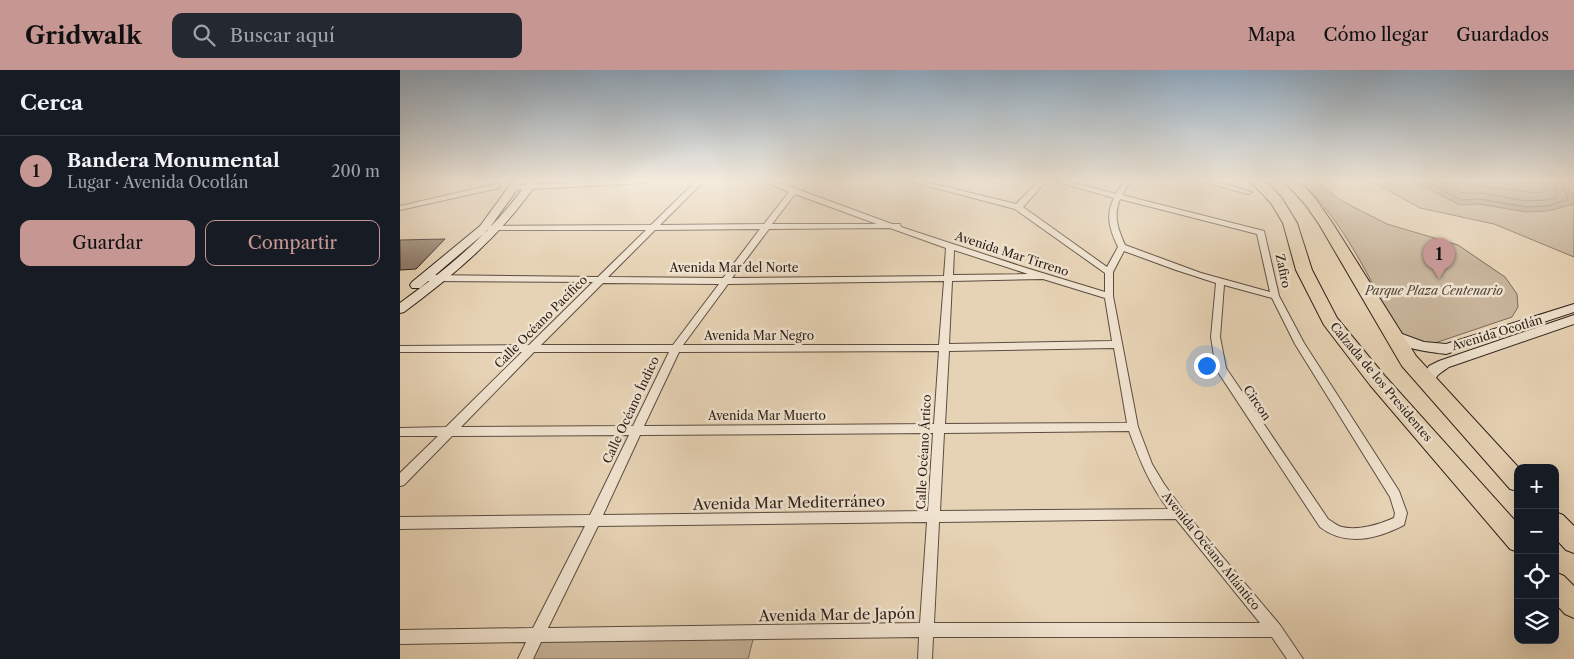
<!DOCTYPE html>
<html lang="es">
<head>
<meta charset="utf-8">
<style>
  body { margin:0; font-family:"Libre Caslon Text",serif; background:#242831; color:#f1f3f6 }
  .controls { position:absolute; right:15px; bottom:15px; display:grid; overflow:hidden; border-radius:10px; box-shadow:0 5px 20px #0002 }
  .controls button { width:45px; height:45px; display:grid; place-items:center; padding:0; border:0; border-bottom:1px solid #363941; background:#171b24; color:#f1f3f6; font:25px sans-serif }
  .you { position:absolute; left:806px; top:295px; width:18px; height:18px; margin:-12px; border:4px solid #fff; border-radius:50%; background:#1a73e8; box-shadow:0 0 0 8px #1a73e833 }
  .badge { display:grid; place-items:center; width:32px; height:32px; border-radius:50%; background:#c59692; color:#111; font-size:16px; font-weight:700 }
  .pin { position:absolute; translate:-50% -41px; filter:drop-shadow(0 1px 2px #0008) }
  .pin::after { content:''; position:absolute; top:26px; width:18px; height:15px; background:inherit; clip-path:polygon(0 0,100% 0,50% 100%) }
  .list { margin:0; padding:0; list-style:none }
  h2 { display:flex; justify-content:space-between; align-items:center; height:65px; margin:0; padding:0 20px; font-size:21px }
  h2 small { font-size:16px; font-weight:400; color:#9ea1a6 }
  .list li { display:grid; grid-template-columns:32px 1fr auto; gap:15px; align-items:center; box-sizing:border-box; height:70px; padding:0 20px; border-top:1px solid #363941 }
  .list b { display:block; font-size:19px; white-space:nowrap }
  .list p { margin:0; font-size:16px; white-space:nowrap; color:#9ea1a6 }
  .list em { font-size:16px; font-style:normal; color:#9ea1a6 }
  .actions { display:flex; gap:10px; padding:15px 20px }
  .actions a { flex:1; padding:11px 0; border:1px solid #c59692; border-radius:10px; text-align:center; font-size:18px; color:#c59692 }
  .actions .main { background:#c59692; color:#111 }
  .icon { flex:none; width:28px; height:28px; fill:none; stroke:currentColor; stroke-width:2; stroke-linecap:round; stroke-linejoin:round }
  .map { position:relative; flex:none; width:1174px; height:589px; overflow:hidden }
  header { display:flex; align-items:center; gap:30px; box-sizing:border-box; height:70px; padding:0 25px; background:#c59692; color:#111 }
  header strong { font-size:24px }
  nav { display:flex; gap:28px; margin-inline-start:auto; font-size:18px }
  .search { width:350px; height:45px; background:#242831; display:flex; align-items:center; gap:12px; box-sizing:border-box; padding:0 18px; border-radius:10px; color:#9ea1a6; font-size:19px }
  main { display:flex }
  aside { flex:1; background:#171b24 }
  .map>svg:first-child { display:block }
  .green { fill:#c7b49a; stroke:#7a6a5a }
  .water { fill:#a79680; stroke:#776758 }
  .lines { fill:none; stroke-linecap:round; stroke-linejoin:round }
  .shore { stroke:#6a5c4e; stroke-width:1 }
  .building { fill:#8e7d6b; stroke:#2e211b }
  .street-casing { stroke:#5c4d41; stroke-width:2 }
  .secondary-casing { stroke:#2e211b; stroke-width:2 }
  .highway-casing { stroke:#2e211b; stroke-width:2 }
  .street { fill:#efe2ce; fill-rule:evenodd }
  .secondary { fill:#efe2ce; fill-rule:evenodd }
  .highway { fill:#e6d2b4; fill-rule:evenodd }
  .labels { text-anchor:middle; stroke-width:5; stroke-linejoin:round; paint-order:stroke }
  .street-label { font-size:12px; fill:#2e211b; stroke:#efe2ce }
  .park-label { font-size:12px; font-style:italic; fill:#54463b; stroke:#efe2ce }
  .near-street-label { font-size:15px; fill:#2e211b; stroke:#efe2ce }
</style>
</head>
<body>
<header>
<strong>Gridwalk</strong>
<div class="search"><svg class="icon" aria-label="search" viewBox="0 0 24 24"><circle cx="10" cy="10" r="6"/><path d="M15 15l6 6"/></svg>Buscar aquí</div>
<nav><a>Mapa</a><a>Cómo llegar</a><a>Guardados</a></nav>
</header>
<main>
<aside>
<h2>Cerca<small></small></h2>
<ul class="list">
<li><span class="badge">1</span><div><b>Bandera Monumental</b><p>Lugar · Avenida Ocotlán</p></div><em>200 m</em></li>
</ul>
<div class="actions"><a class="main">Guardar</a><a>Compartir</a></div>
</aside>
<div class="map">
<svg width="1174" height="589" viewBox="0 0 1174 589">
  <rect width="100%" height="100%" fill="#e6d2b4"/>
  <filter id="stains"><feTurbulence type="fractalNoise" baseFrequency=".004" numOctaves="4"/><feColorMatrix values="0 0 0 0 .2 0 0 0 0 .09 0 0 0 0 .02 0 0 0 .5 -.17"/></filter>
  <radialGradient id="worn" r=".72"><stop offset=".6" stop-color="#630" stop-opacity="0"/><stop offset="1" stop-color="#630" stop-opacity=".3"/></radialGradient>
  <path class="green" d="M900,111H915L942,131L987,154L1058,175L1105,207L1117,224L1118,237L1112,247L1032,274L1012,271L999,263C970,211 945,152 900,111Z
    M971,111H1174V187L1094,154L1020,138Z
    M355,562L348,589H125L136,564Z"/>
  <path class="water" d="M1012,111H1164L1174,127V134L1148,141L1126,142L1079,134L1060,135Z"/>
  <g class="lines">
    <path class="shore" d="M1024,111L1061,130L1080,129L1126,137L1147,136L1167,130L1168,127L1160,111
      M1038,111L1062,123H1081L1126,131L1146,130L1157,127L1154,111
      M1055,111L1065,114L1138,123L1146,122V111"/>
  </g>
  <path class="building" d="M45,169L16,199L0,200V170Z"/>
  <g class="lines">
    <g class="street-casing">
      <path id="street" d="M0,111H9L0,114Z
        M198,111H247L244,113L114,120L110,118L114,116Z
        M296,111H304L260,155L364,154L389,122L364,111H375L492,154H500L501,157L626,198L705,222V203L615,139L509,111H522L616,134L639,111H646L623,137L707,197L718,177C710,160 705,146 714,128L654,111H667L716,124L724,111H731L722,125L864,161L879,226L904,273L999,421L1007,443L1004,455C977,469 946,477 920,457L816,299L811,267L816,213L776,200L724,181L713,202V226L738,357L752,394L764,414L783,440L880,555L903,589H887L872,567H533L532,589H518L519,567L141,572L133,589H118L126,572L0,574V560L133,558L185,456L0,459V447L190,445L229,365L52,366L4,415L0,416V403L38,366H0V358L46,357L122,282H0V276L129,275L193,212L27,211L23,208L27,205L198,207L246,160H87L83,158L87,156L251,155ZM395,124L477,154H372ZM720,129L857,164L870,222L801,203L725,175C718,159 713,146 720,129ZM490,158L546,178L544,206L332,208L369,159ZM360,159L323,208L208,207L255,160ZM554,180L628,204L553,205ZM643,209L705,228L712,271L549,274L552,211ZM544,211L539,275H283L328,214ZM203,213L319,214L273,275H141ZM824,215L872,228L895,274L990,427L995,443L994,448C981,454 958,461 942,457C937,456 933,452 928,449L826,298L820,267ZM714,278L727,353L545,354L549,281ZM539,281L534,354L244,356L279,282ZM134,282H269L233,356L61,357ZM729,361C740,391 749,413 768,439L540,441L544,363ZM533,363L528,441L203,445L240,365ZM776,449L860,553H534L539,452ZM527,452L520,553L148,558L198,456Z
        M800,111H813L852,122L848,124Z
        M96,114H99V118L0,140V136Z"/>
    </g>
    <g class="secondary-casing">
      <path id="secondary" d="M113,111H123L88,160L20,218H12L10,215L12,212L80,156Z
        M128,111H138C102,165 55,204 4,242L0,243V233C48,198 94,161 128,111Z
        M1174,234V242L1046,284C1030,282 994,278 984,264L986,261L991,260L1024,272L1046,274Z
        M1174,245V254L1049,297C1045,300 1041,302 1038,305C1032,312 1031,319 1021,316L1019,312L1029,296L1039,291Z"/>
    </g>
    <g class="highway-casing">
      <path id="highway" d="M850,111H865L881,127L897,153L912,200L937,248L984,305L1118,454V482L1110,479L970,315L924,255L896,200L883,153L871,133Z
        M884,111H899L915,128L933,154L1016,286L1119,398L1118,421L1110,419L1002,296L919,154L905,134Z
        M1155,442L1163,445L1174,456V483L1166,480L1155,468Z
        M1155,502L1164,506L1174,516V548L1165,544L1155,533Z"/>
    </g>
    <use href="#street" class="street"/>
    <use href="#secondary" class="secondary"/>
    <use href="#highway" class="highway"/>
  </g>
  <linearGradient id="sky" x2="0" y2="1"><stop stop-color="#8ea8be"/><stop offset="0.57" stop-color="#f4ebdd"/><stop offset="1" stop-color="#f4ebdd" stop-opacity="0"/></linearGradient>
  <rect width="1174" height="194" fill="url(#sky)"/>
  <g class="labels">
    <g class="street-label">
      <text transform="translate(612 184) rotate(18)" y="4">Avenida Mar Tirreno</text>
      <text x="334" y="202">Avenida Mar del Norte</text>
      <text transform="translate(883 201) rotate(78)" y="4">Zafiro</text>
      <text transform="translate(141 252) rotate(-45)" y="4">Calle Océano Pacífico</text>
      <text transform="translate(1097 263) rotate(-17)" y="4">Avenida Ocotlán</text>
      <text x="359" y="270">Avenida Mar Negro</text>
      <text transform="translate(981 312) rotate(50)" y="4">Calzada de los Presidentes</text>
      <text transform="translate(857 333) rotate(56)" y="4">Circon</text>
      <text transform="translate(231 340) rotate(-65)" y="4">Calle Océano Índico</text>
      <text x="367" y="350">Avenida Mar Muerto</text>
      <text transform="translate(524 382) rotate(-87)" y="4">Calle Océano Ártico</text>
      <text transform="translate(811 481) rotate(51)" y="4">Avenida Océano Atlántico</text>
    </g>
    <g class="park-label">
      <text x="1034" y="225">Parque Plaza Centenario</text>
    </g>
    <g class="near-street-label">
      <text transform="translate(389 433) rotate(-1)" y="5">Avenida Mar Mediterráneo</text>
      <text transform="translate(437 545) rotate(-1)" y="5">Avenida Mar de Japón</text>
    </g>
  </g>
  <rect width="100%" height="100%" filter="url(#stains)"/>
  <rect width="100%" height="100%" fill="url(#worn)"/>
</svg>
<div class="controls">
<button>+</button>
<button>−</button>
<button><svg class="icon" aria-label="locate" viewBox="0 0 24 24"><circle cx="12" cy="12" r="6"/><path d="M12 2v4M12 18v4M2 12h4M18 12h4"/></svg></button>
<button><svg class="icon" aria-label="layers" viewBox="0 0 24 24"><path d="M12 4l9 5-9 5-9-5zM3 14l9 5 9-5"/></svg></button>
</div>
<div class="you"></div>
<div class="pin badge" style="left:1039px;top:209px">1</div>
</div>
</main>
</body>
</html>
